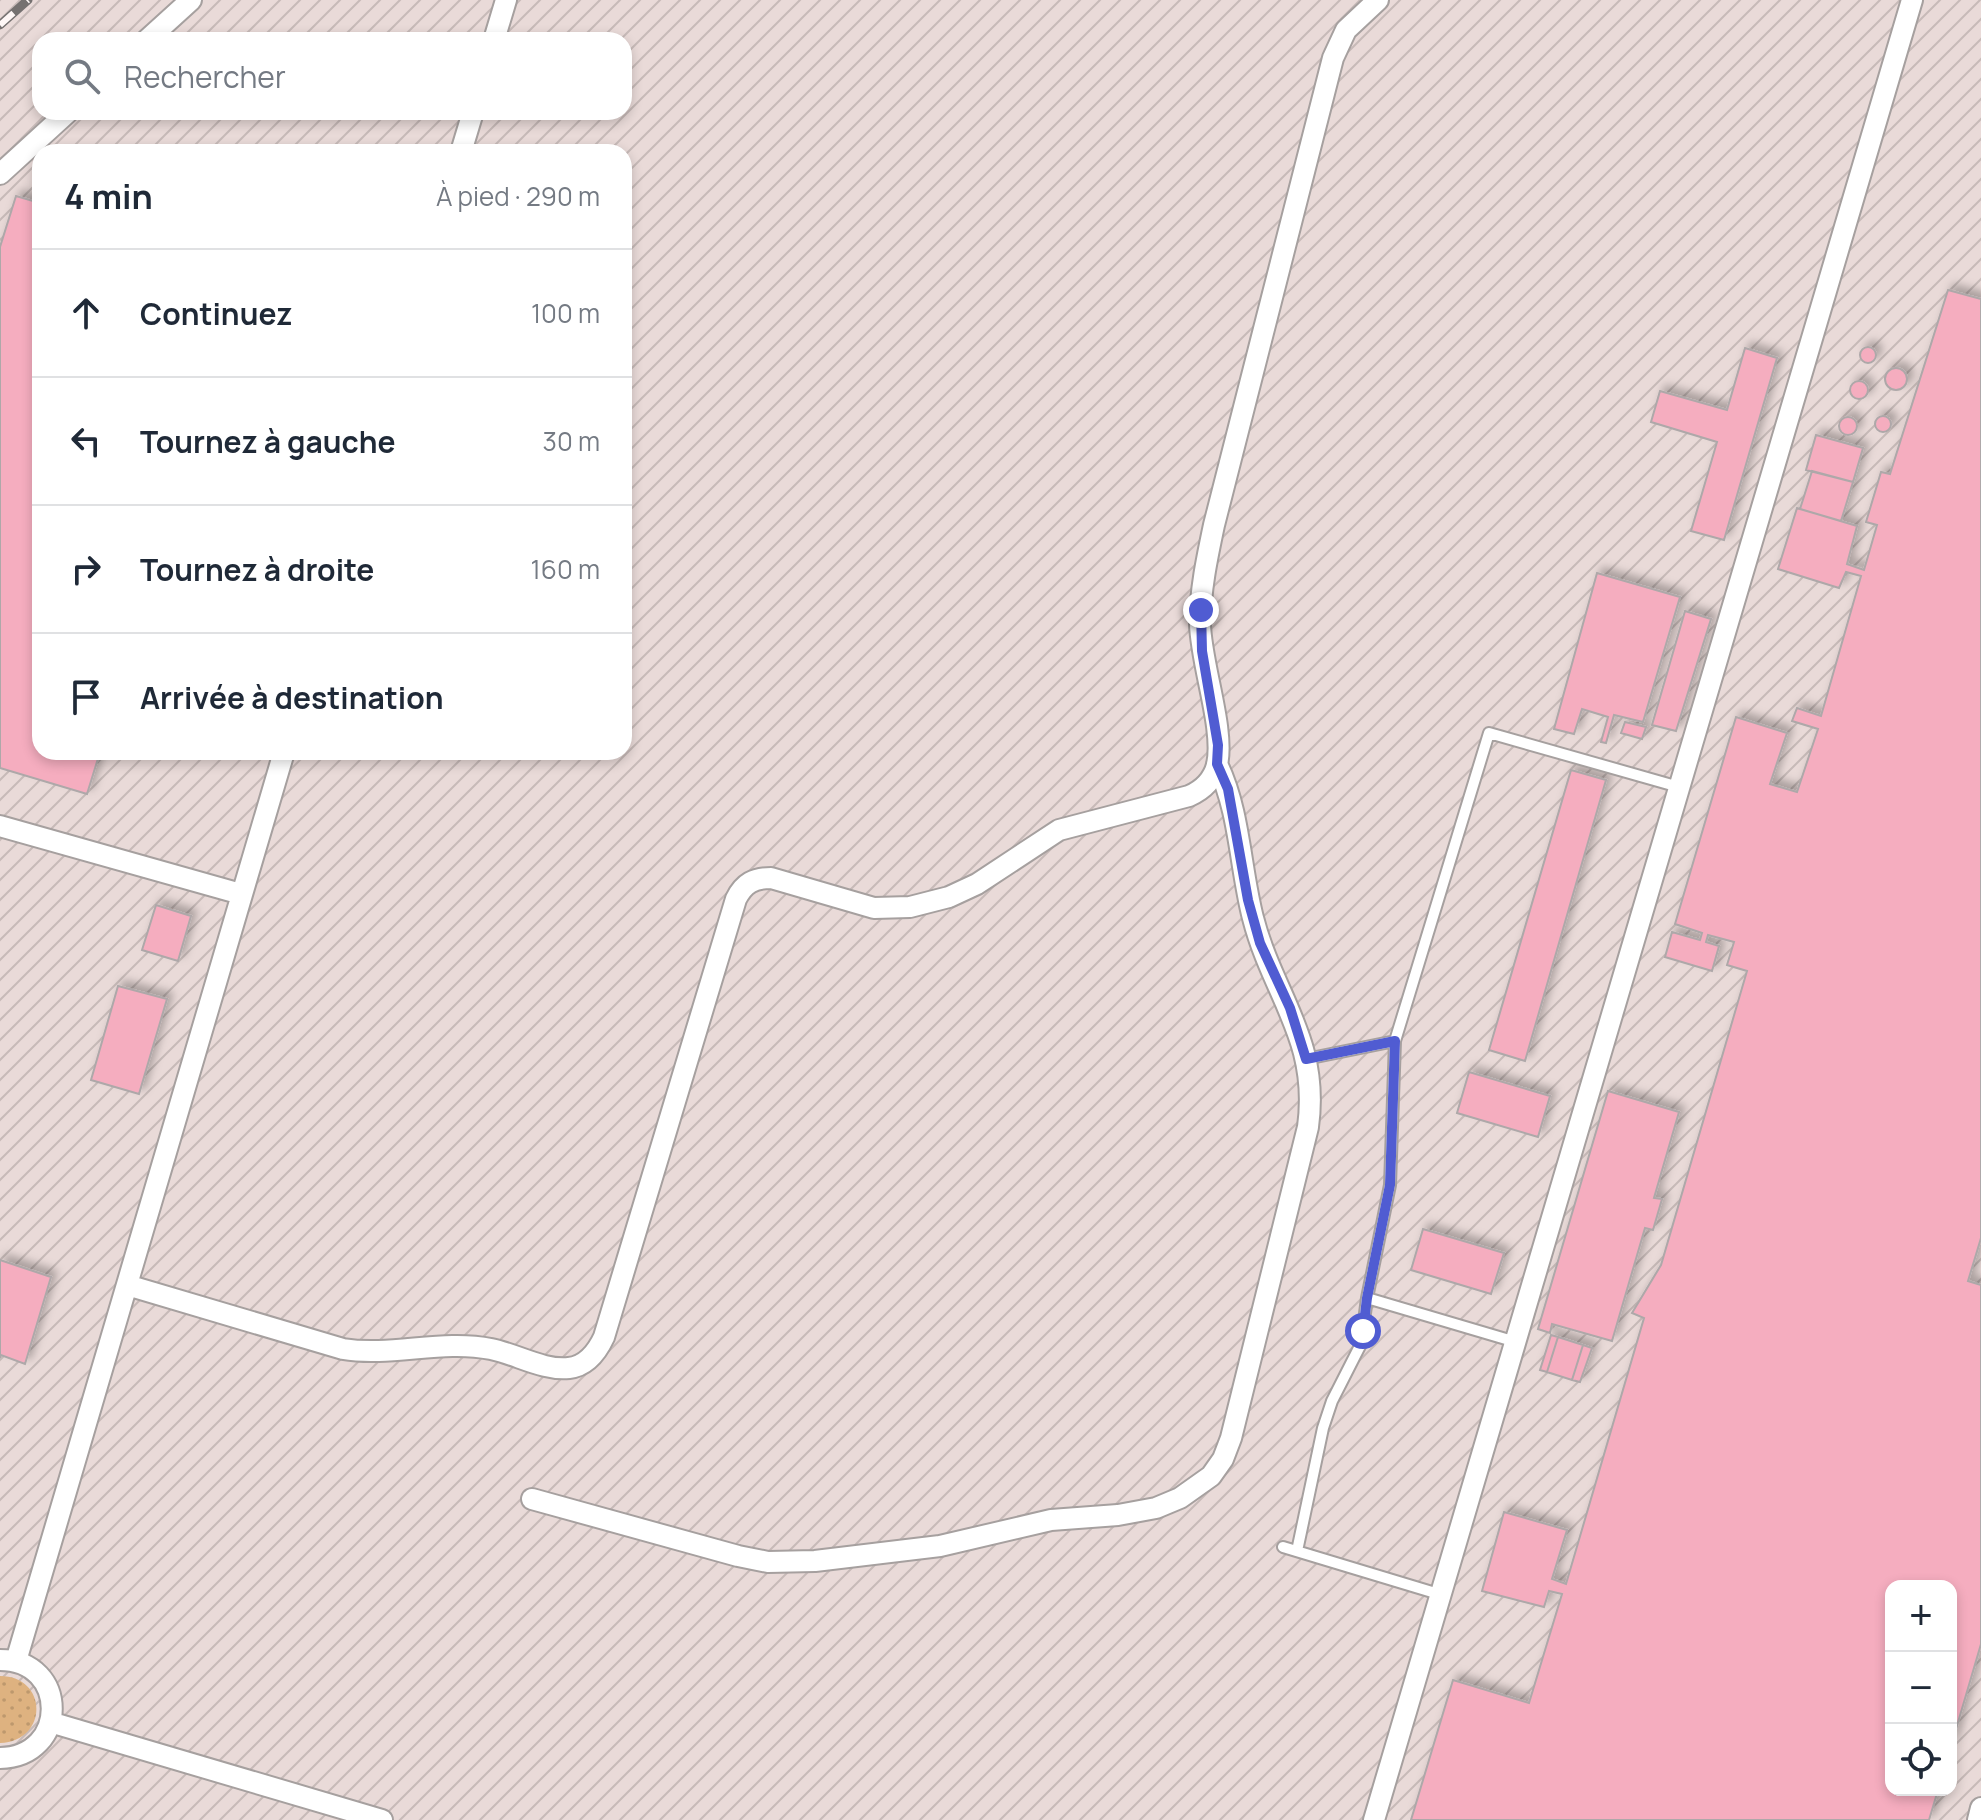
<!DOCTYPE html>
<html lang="fr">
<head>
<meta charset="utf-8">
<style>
  body { margin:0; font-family:Manrope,sans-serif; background:#f6f6f7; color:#1f2937 }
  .controls { position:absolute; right:24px; bottom:24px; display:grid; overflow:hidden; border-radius:16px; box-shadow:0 4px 12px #0003 }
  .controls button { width:72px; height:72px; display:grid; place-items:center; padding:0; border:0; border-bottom:2px solid #e0e1e3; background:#fff; color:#1f2937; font:40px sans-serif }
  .stop { position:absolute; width:24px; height:24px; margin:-18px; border:6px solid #505cd2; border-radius:50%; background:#fff }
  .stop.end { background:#505cd2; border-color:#fff; box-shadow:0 2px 8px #0008 }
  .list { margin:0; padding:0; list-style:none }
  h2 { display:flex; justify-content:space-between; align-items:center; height:104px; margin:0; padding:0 32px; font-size:34px }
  h2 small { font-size:26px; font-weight:400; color:#747a83 }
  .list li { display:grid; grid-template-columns:52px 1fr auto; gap:24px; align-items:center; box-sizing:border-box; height:128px; padding:0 32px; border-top:2px solid #e0e1e3 }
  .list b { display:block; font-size:30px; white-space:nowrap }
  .list em { font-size:26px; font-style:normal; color:#747a83 }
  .icon { flex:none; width:44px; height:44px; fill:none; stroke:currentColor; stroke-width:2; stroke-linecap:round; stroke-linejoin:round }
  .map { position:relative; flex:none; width:1981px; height:1820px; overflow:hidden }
  .search { position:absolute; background:#fff; box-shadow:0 4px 12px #0003; left:32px; top:32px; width:600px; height:88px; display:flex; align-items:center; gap:20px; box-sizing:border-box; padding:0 28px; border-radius:24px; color:#747a83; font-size:30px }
  .panel { position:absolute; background:#fff; box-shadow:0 4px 12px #0003; left:32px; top:144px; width:600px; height:616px; border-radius:24px }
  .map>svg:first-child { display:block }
  .industrial { fill:url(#industrial-furrows); fill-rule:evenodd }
  .green { fill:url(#green-dots) }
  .building { fill:#f5adbf; stroke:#aea8a9; stroke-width:2; filter:url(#shadow) }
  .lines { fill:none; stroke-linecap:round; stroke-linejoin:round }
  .service-casing { stroke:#a6a09f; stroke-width:14 }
  .minor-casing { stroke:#a6a09f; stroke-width:24 }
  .service { stroke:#fff; stroke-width:10 }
  .minor { stroke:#fff; stroke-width:20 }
  .rail-casing { stroke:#757170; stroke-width:9 }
  .rail { stroke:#fef7f6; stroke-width:6; stroke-dasharray:18; stroke-linecap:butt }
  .route { stroke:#505cd2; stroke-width:10 }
</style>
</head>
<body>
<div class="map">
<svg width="1981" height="1820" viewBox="0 0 1981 1820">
  <defs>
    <pattern id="industrial-furrows" width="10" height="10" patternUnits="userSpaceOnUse" patternTransform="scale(2)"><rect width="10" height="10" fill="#e9dad8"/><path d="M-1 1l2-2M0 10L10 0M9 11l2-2" fill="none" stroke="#c7bab8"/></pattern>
    <pattern id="green-dots" width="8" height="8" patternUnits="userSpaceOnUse" patternTransform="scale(2)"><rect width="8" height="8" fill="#deb280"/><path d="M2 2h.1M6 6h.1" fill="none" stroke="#bd986d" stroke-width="1.8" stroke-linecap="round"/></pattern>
    <filter id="shadow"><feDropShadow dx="5.5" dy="-5.5" stdDeviation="4" flood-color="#0004"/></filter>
  </defs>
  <rect width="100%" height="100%" fill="#f0eae9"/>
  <path class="industrial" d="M0,0H1981V1820H0ZM40,40H624V112H40ZM40,152H624V752H40ZM1891,1586H1951V1790H1891Z"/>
  <path class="green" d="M0,1676C48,1676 49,1741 0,1743Z"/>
  <path class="building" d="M16,196L40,203V752H100L87,794L0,768V247Z
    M1948,290L1981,299V1238L1968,1281L1981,1285V1644L1951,1746V1586H1891V1790H1938L1929,1820H1411L1453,1680L1529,1703L1562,1594L1549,1591L1544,1607L1482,1591L1504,1512L1567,1530L1552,1579L1566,1584L1644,1318L1632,1313L1661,1265L1747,971L1727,965L1734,942L1708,935L1706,942L1719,946L1712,971L1665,957L1672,932L1700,940L1702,933L1675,924L1736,717L1787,733L1770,784L1797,792L1818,729L1792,721L1797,708L1821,716L1861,576L1846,572L1839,588L1778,569L1797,508L1857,526L1847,564L1864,570L1877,525L1866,522L1881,472L1890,474Z
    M1860 355a8 8 0 1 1 16 0a8 8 0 1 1-16 0Z
    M1745,348L1777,358L1724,540L1691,531L1717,442L1651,422L1660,391L1727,410Z
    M1885 379a11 11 0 1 1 22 0a11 11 0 1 1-22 0Z
    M1850 390a9 9 0 1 1 18 0a9 9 0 1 1-18 0Z
    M1875 424a8 8 0 1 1 16 0a8 8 0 1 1-16 0Z
    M1839 426a9 9 0 1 1 18 0a9 9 0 1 1-18 0Z
    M1816,435L1863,448L1853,482L1806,470Z
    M1812,471L1853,482L1841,521L1800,509Z
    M1597,573L1680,597L1643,722L1614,715L1606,743L1601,742L1608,717L1582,709L1574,734L1554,729Z
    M1685,611L1711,619L1676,731L1652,725Z
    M1625,722L1646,727L1642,739L1621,733Z
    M1571,770L1606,780L1525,1061L1489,1050Z
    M156,905L191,916L178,961L142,950Z
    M118,986L167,999L139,1094L91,1080Z
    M1469,1072L1550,1096L1538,1137L1457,1113Z
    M1608,1091L1679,1112L1654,1198L1662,1199L1653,1230L1645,1228L1612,1341L1552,1324L1550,1333L1538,1329Z
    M1423,1229L1504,1253L1491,1294L1411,1270Z
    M0,1260L51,1277L25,1364L1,1355L0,1358Z
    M1551,1335L1558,1337L1547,1372L1540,1370Z
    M1558,1337L1583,1345L1572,1380L1547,1372Z
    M1583,1345L1592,1348L1580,1382L1572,1380Z"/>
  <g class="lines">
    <g class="service-casing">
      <path id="service" d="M1395,1041L1390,1185L1367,1298L1516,1342
        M1306,1059L1395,1041L1489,733L1679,787
        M1283,1547L1442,1595
        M1297,1551L1323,1428L1332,1401L1361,1344L1367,1298"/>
    </g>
    <g class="minor-casing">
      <path id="minor" d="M147,40L191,0
        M494,40L506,0
        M461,152L473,112
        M0,174L68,112
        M0,826L241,894
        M127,1285L343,1349C392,1357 442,1339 491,1349C516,1354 544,1371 569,1368C587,1366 597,1352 604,1337L736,899C744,883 754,878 771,878L874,908L910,907L949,897L977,884L1059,830L1189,796C1203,790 1213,780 1217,765C1225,729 1201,665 1200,624C1200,591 1207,558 1214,525L1333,58L1346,30L1378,0
        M532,1499L738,1556L768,1562L815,1561L940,1546L1051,1520L1118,1515L1156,1508L1180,1498L1211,1476L1223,1459L1231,1438L1308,1127C1320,1039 1273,996 1253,918C1240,868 1240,811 1217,764
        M0,1660C69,1660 69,1757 0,1758
        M16,1661L284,752
        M50,1722L382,1820
        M1374,1820L1912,0
        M1978,1820L1981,1808"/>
    </g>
    <use href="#service" class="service"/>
    <use href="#minor" class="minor"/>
    <g class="rail-casing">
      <path id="rail" d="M0,25L28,0"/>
    </g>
    <use href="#rail" class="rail"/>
  </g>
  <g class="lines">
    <path class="route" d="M1201,610L1202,651L1218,745L1217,764L1228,789L1248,900L1260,943L1290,1008L1306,1059L1395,1041L1390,1185L1367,1298L1363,1331"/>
  </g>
</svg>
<div class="controls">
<button>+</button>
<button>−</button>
<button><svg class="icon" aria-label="locate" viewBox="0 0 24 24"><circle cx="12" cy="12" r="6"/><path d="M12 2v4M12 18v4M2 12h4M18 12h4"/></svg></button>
</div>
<div class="stop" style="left:1363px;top:1331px"></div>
<div class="stop end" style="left:1201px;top:610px"></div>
<div class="search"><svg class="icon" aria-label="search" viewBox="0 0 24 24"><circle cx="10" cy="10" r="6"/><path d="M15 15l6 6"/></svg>Rechercher</div>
<section class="panel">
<h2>4 min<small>À pied · 290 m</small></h2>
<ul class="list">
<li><svg class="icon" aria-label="ahead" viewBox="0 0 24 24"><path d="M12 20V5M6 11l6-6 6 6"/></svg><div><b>Continuez</b></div><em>100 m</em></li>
<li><svg class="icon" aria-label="left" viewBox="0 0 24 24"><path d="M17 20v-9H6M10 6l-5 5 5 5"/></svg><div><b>Tournez à gauche</b></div><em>30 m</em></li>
<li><svg class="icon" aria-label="right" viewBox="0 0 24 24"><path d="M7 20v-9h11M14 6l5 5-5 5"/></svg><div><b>Tournez à droite</b></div><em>160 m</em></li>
<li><svg class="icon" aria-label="arrive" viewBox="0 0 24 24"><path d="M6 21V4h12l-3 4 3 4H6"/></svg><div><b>Arrivée à destination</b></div></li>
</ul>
</section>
</div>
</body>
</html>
